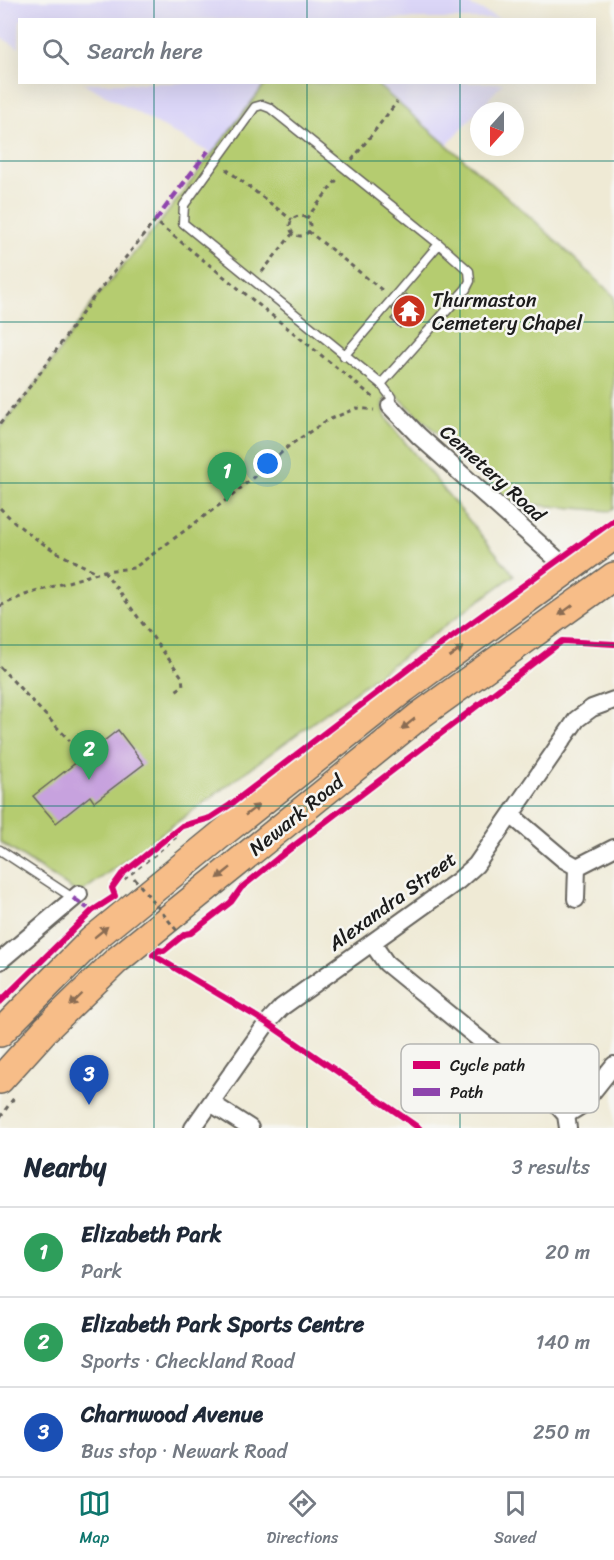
<!DOCTYPE html>
<html lang="en">
<head>
<meta charset="utf-8">
<style>
  body { margin:0; font-family:Sriracha,sans-serif; background:#f2f2f3; color:#1f2937 }
  .compass { position:absolute; left:470px; top:102px; width:54px; height:54px; border-radius:50%; background:#fff; box-shadow:0 6px 24px #0002; rotate:201deg }
  .you { position:absolute; left:268px; top:464px; width:21px; height:21px; margin:-15px; border:4px solid #fff; border-radius:50%; background:#1a73e8; box-shadow:0 0 0 9px #1a73e833 }
  .badge { display:grid; place-items:center; width:39px; height:39px; border-radius:50%; background:#0f766e; color:#fff; font-size:20px; font-weight:700 }
  .pin { position:absolute; translate:-50% -50px; filter:drop-shadow(0 2px 3px #0008) }
  .pin::after { content:''; position:absolute; top:32px; width:21px; height:18px; background:inherit; clip-path:polygon(0 0,100% 0,50% 100%) }
  .list { margin:0; padding:0; list-style:none }
  h2 { display:flex; justify-content:space-between; align-items:center; height:78px; margin:0; padding:0 24px; font-size:26px }
  h2 small { font-size:20px; font-weight:400; color:#747a83 }
  .list li { display:grid; grid-template-columns:39px 1fr auto; gap:18px; align-items:center; box-sizing:border-box; height:90px; padding:0 24px; border-top:2px solid #e0e1e3 }
  .list b { display:block; font-size:22px; white-space:nowrap }
  .list p { margin:0; font-size:20px; white-space:nowrap; color:#747a83 }
  .list em { font-size:20px; font-style:normal; color:#747a83 }
  .icon { flex:none; width:33px; height:33px; fill:none; stroke:currentColor; stroke-width:2; stroke-linecap:round; stroke-linejoin:round }
  .map { position:relative; flex:none; width:614px; height:1128px; overflow:hidden }
  .search { position:absolute; background:#fff; box-shadow:0 6px 24px #0002; left:18px; right:18px; top:18px; height:66px; display:flex; align-items:center; gap:15px; box-sizing:border-box; padding:0 21px; border-radius:0px; color:#747a83; font-size:22px }
  .sheet { height:348px; background:#fff }
  nav { display:flex; justify-content:space-around; align-items:center; box-sizing:border-box; height:84px; border-top:2px solid #e0e1e3; background:#fff; font-size:16px; color:#747a83 }
  nav a { display:grid; justify-items:center; gap:3px }
  nav .on { color:#0f766e }
  .map>svg:first-child { display:block }
  .built { fill:#dbd6f7 }
  .green { fill:#b5cc70; stroke:#687446; stroke-width:1.5 }
  .building { fill:#c7a2de }
  .lines { fill:none; stroke-linecap:round; stroke-linejoin:round }
  .service-casing { stroke:#66645d; stroke-width:11 }
  .minor-casing { stroke:#66645d; stroke-width:20 }
  .trunk-casing { stroke:#66645d; stroke-width:30 }
  .path { stroke:#66645d; stroke-width:3; stroke-dasharray:4.5 4.5; stroke-linecap:butt }
  .service { stroke:#fff; stroke-width:8 }
  .minor { stroke:#fff; stroke-width:16 }
  .trunk { stroke:#f7bd88; stroke-width:27 }
  .path-bridge { stroke:#66645d; stroke-width:3; stroke-dasharray:4.5 4.5; stroke-linecap:butt }
  .quiet { stroke:#8e44ad; stroke-width:4.5; stroke-dasharray:9 4.5; stroke-linecap:butt }
  .cycleway-casing { stroke:#f6f6f2; stroke-width:10 }
  .cycleway { stroke:#d6006c; stroke-width:6 }
  .oneway { fill:#8a6c52 }
  .grid { fill:none; stroke:#0f766e; stroke-width:1.5; stroke-opacity:0.55 }
  .labels { text-anchor:middle; stroke-width:5; stroke-linejoin:round; paint-order:stroke }
  .poi-label { font-size:20px; fill:#1c1c1c; stroke:#f6f6f2; text-anchor:start }
  .street-label { font-size:20px; fill:#1c1c1c; stroke:#f6f6f2 }
  .key { fill:#f6f6f2; stroke:#b5b5b2; stroke-width:1.5 }
  .key-label { font-size:16px; fill:#1c1c1c }
</style>
</head>
<body>
<div class="map">
<svg width="614" height="1128" viewBox="0 0 614 1128">
  <rect width="100%" height="100%" fill="#f6f6f2"/>
  <filter id="ink" filterUnits="userSpaceOnUse"><feTurbulence type="fractalNoise" baseFrequency=".0167" numOctaves="2"/><feDisplacementMap in="SourceGraphic" scale="12" xChannelSelector="R" yChannelSelector="G"/><feConvolveMatrix kernelMatrix="1 2 1 2 8 2 1 2 1" color-interpolation-filters="sRGB"/></filter>
  <filter id="wash" filterUnits="userSpaceOnUse"><feTurbulence type="fractalNoise" baseFrequency=".008" numOctaves="4" result="noise"/><feDisplacementMap in="SourceGraphic" scale="24" xChannelSelector="R" yChannelSelector="G"/><feGaussianBlur stdDeviation="1.35" result="paint"/><feColorMatrix in="noise" values="0 0 0 0 0 0 0 0 0 0 0 0 0 0 0 0 0 1.4 0 .05"/><feComposite in="paint" operator="in"/></filter>
  <g filter="url(#wash)">
    <rect width="100%" height="100%" fill="#efead5"/>
    <path class="built" d="M0,0H459L500,19L20,20L19,48L0,37Z
      M83,83H266L212,154Z
      M375,83H503L447,145Z"/>
    <path class="green" d="M266,83H375L535,221L614,296V508L610,511L512,503L391,390C380,403 382,410 390,424L514,575L79,894L0,842V429L39,380L96,298L162,220Z"/>
    <g id="blocks">
      <path class="building" d="M406,294L426,312L413,326L406,322L400,328L391,319L396,314L392,309Z
        M118,730L144,764L94,802L90,796L56,823L33,796Z"/>
    </g>
  </g>
  <g filter="url(#ink)">
    <use href="#blocks" fill-opacity="0" stroke="#66645d" stroke-width="1.5"/>
    <g class="lines">
      <g class="service-casing">
        <path id="service" d="M344,356L439,244
          M381,384L466,289L470,281L469,271L439,244L270,108L262,105L255,107L184,205L183,223L381,384L391,397L390,406
          M0,850L73,898"/>
      </g>
      <g class="minor-casing">
        <path id="minor" d="M390,406L419,436L569,570
          M511,815L563,859L577,867L614,848
          M576,899L577,867
          M372,943L386,963L550,1097L566,1115
          M0,961L79,894
          M211,1103L250,1128
          M193,1128L267,1023L282,1007L458,881L476,865L577,719L592,708L614,700
          M568,1128L566,1115L582,1105L614,1065"/>
      </g>
      <g class="trunk-casing">
        <path id="trunk" d="M0,1033L92,940L224,832L404,689L614,536
          M0,1080L46,1029L116,961L419,716L614,576"/>
      </g>
      <path class="path" d="M352,160L397,102
        M226,169L292,220
        M290 226a10 10 0 1 1 20 0a10 10 0 1 1-20 0Z
        M306,219L339,177
        M308,231L382,290
        M262,272L293,233
        M0,424L35,380L93,298L155,221L373,397
        M0,508C28,537 60,556 97,572
        M104,571L182,677L183,686L174,692
        M0,606L25,595L104,571L134,568L233,495L290,445L326,421L357,408L374,410
        M0,667L70,741
        M117,885L176,837L178,840
        M0,1117L14,1098"/>
      <use href="#service" class="service"/>
      <use href="#minor" class="minor"/>
      <use href="#trunk" class="trunk"/>
      <path class="path-bridge" d="M134,878L178,932"/>
      <path class="quiet" d="M155,221L208,151
        M73,898L92,911"/>
      <g class="cycleway-casing">
        <path id="cycleway" d="M0,1002L92,911L115,896L112,888L122,874L182,826L210,818L230,805L424,657L614,520
          M419,1128L267,1023L153,955L159,950L164,951L185,934L191,933L231,902L241,888L278,858L562,641L614,644"/>
      </g>
      <use href="#cycleway" class="cycleway"/>
    </g>
    <defs><path id="oneway-solid" d="M-6-.8H1V-3.2L6.5 0L1 3.2V.8H-6Z" transform="scale(1.5)"/></defs>
    <g class="oneway">
      <use href="#oneway-solid" transform="translate(566 610) rotate(144)"/>
      <use href="#oneway-solid" transform="translate(456 652) rotate(-36)"/>
      <use href="#oneway-solid" transform="translate(408 724) rotate(141)"/>
      <use href="#oneway-solid" transform="translate(252 810) rotate(-38)"/>
      <use href="#oneway-solid" transform="translate(224 873) rotate(141)"/>
      <use href="#oneway-solid" transform="translate(101 932) rotate(-39)"/>
      <use href="#oneway-solid" transform="translate(76 1000) rotate(136)"/>
    </g>
  </g>
  <path class="grid" d="M154,0V20M307,0V20M460,0V20M154,82V1128M307,82V1128M460,82V1128M0,161H614M0,322H614M0,483H614M0,645H614M0,806H614M0,967H614"/>
  <defs>
    <g id="temple-disc" transform="scale(1.725)"><circle r="9.5" fill="#c8321e" stroke="#f6f6f2"/><path d="M0-6L5-2H3V0L6.5 2.5H4V6H1.5V3h-3V6H-4V2.5H-6.5L-3 0V-2H-5Z" fill="#fff"/></g>
  </defs>
  <g fill-rule="evenodd">
    <use href="#temple-disc" x="409" y="311"/>
  </g>
  <g class="labels">
    <g class="poi-label">
      <text x="432" y="307">Thurmaston<tspan x="432" dy="23">Cemetery Chapel</tspan></text>
    </g>
    <g class="street-label">
      <text transform="translate(493 473) rotate(42)" y="7">Cemetery Road</text>
      <text transform="translate(296 815) rotate(-39)" y="7">Newark Road</text>
      <text transform="translate(392 901) rotate(-36)" y="7">Alexandra Street</text>
    </g>
  </g>
  <rect x="401" y="1044" width="198" height="69" rx="9" class="key"/>
  <rect x="413" y="1061" width="27" height="8" fill="#d6006c"/>
  <rect x="413" y="1088" width="27" height="8" fill="#8e44ad"/>
  <g class="key-label">
    <text x="450" y="1071">Cycle path</text>
    <text x="450" y="1098">Path</text>
  </g>
</svg>
<svg class="compass" viewBox="-18 -18 36 36"><path d="M0-13l5 13h-10z" fill="#e53935"/><path d="M0 13l5-13h-10z" fill="#747a83"/></svg>
<div class="you"></div>
<div class="pin badge" style="left:227px;top:502px;background:#2e9e5b">1</div>
<div class="pin badge" style="left:89px;top:780px;background:#2e9e5b">2</div>
<div class="pin badge" style="left:89px;top:1105px;background:#1a4fb4">3</div>
<div class="search"><svg class="icon" aria-label="search" viewBox="0 0 24 24"><circle cx="10" cy="10" r="6"/><path d="M15 15l6 6"/></svg>Search here</div>
</div>
<section class="sheet">
<h2>Nearby<small>3 results</small></h2>
<ul class="list">
<li><span class="badge" style="background:#2e9e5b">1</span><div><b>Elizabeth Park</b><p>Park</p></div><em>20 m</em></li>
<li><span class="badge" style="background:#2e9e5b">2</span><div><b>Elizabeth Park Sports Centre</b><p>Sports · Checkland Road</p></div><em>140 m</em></li>
<li><span class="badge" style="background:#1a4fb4">3</span><div><b>Charnwood Avenue</b><p>Bus stop · Newark Road</p></div><em>250 m</em></li>
</ul>
</section>
<nav>
<a class="on"><svg class="icon" aria-label="map" viewBox="0 0 24 24"><path d="M3 6l6-2 6 2 6-2v14l-6 2-6-2-6 2zM9 4v14M15 6v14"/></svg>Map</a>
<a><svg class="icon" aria-label="directions" viewBox="0 0 24 24"><path d="M12 3l9 9-9 9-9-9zM9 14v-3h6M13 9l2 2-2 2"/></svg>Directions</a>
<a><svg class="icon" aria-label="saved" viewBox="0 0 24 24"><path d="M7 4h10v16l-5-4-5 4z"/></svg>Saved</a>
</nav>
</body>
</html>
